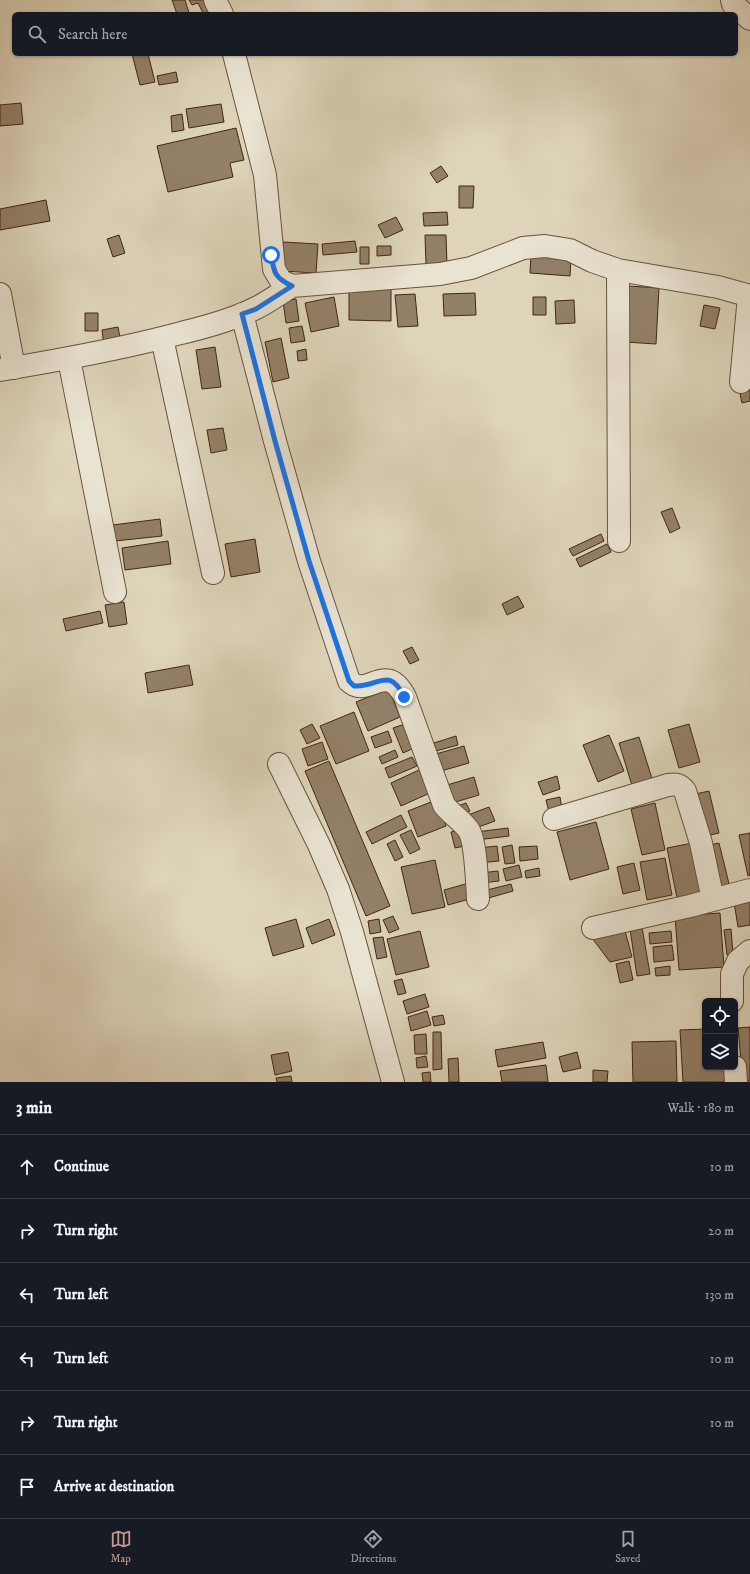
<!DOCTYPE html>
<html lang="en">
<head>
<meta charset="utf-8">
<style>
  body { margin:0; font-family:"IM FELL DW Pica",serif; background:#20242c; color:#f1f3f6 }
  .controls { position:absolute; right:12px; bottom:12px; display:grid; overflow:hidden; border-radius:6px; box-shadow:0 1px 3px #0004 }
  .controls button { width:36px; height:36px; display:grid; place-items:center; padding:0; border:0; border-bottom:1px solid #363941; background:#171b24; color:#f1f3f6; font:20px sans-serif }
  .stop { position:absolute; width:12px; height:12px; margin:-9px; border:3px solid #1a73e8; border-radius:50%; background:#fff }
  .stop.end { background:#1a73e8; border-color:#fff; box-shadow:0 1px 4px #0008 }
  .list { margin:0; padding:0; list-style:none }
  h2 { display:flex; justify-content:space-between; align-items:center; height:52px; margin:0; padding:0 16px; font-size:17px }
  h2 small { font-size:13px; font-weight:400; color:#9ea1a6 }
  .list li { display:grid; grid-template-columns:26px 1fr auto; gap:12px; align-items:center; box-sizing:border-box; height:64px; padding:0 16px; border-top:1px solid #363941 }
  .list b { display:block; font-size:15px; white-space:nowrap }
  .list em { font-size:13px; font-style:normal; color:#9ea1a6 }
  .icon { flex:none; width:22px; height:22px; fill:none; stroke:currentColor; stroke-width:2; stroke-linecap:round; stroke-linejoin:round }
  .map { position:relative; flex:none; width:750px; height:1082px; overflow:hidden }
  .search { position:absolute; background:#171b24; box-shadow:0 1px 3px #0004; left:12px; right:12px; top:12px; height:44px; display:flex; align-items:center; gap:10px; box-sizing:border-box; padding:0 14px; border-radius:6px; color:#9ea1a6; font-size:15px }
  .sheet { height:436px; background:#171b24 }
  nav { display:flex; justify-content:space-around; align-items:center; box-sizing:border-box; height:56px; border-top:1px solid #363941; background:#171b24; font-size:11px; color:#9ea1a6 }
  nav a { display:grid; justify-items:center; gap:2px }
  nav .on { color:#c59692 }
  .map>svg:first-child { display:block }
  .building { fill:#938069; stroke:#422612 }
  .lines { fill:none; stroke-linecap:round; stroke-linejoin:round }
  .minor-casing { stroke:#69523c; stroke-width:24 }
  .minor { stroke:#e9e3d2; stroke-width:22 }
  .route { stroke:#1a73e8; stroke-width:5 }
</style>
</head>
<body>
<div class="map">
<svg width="750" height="1082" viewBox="0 0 750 1082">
  <rect width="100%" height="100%" fill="#ddd4ba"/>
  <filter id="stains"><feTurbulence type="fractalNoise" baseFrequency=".005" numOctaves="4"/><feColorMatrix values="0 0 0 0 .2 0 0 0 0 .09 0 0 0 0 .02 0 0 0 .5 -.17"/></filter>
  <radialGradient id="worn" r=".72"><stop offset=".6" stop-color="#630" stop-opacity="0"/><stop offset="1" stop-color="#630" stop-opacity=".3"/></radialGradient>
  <path class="building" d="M172,0H185L189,13L177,14Z
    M189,0H207L214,14H200L203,13L198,3L192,5Z
    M132,54H148L155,82L140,85Z
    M176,72L178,82L159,85L157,76Z
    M21,103L23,124L0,126V105Z
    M221,104L224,122L189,128L186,109Z
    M182,114L184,130L172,132L171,116Z
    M236,128L244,160L230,163L233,177L168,192L157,146Z
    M441,166L448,176L437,183L430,173Z
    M459,186H474L473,208H459Z
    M46,200L50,221L0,230V209Z
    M447,212L448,225L424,226L423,213Z
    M396,217L403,230L385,238L378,225Z
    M119,235L125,253L113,257L107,239Z
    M425,235H446L447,264H426Z
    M355,241L357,252L323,255L322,244Z
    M283,242L318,244L316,273L282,271Z
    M377,246H391V255L377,256Z
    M360,247H369V264H360Z
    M531,255L571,257L570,276L530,273Z
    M628,286L659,288L656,344L625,342Z
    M349,287L391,288V321L349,320Z
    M475,293L476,315L444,316L443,294Z
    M415,294L418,326L398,327L395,295Z
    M334,297L339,326L311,332L305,303Z
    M533,297H546V315H533Z
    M296,299L299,321L286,323L283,301Z
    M574,300L575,323L556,324L555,301Z
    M704,305L720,308L715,329L700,326Z
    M85,313H98V331H85Z
    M302,326L305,341L291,343L289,328Z
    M118,327L121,343L104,346L102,330Z
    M281,338L289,378L273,382L265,342Z
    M215,347L221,387L202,389L196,350Z
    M306,349L307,360L298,361L297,351Z
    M750,386V401L742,403L739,389Z
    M223,428L227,450L211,453L207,430Z
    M672,508L680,528L670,533L661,512Z
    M160,519L162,536L115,541L113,525Z
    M601,534L604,541L573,556L569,549Z
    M255,539L260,572L231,577L225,544Z
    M168,541L171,564L125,570L122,548Z
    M607,544L611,552L580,567L576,559Z
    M518,596L524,607L507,615L502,604Z
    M124,602L127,624L109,627L105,605Z
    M100,611L103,623L66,631L63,619Z
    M412,647L419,660L410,664L403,651Z
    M189,665L193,685L148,693L145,673Z
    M389,689L400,717L368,731L356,702Z
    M354,712L369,751L336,764L320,726Z
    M312,724L320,738L307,744L300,730Z
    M405,724L414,748L403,753L393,728Z
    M689,724L700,762L679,768L668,730Z
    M388,731L392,742L375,748L371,737Z
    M609,735L624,771L598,782L583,745Z
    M456,736L458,745L436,751L434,743Z
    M639,737L654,785L634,792L619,743Z
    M322,742L328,759L308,766L302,749Z
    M464,746L469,763L441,771L436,754Z
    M395,750L398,757L382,764L379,757Z
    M412,757L417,766L389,778L385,768Z
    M329,761L390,906L366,916L305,771Z
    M419,770L430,793L401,806L391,783Z
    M557,776L560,789L543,795L538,782Z
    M474,777L479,795L452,803L447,785Z
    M709,791L719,833L701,837L691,795Z
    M560,797L562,809L549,812L546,800Z
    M436,800L446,826L418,837L408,811Z
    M466,803L470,811L458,816L455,807Z
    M655,803L665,850L642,855L631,809Z
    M489,807L495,821L473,829L468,815Z
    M401,815L407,827L372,844L366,832Z
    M596,822L609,869L570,880L557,832Z
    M508,828L509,836L477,840L476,832Z
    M465,829L469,845L455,848L451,832Z
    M411,830L420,849L410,854L400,835Z
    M750,833V875L748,876L739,835Z
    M395,840L403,857L395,861L387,844Z
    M698,842L708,892L677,898L667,848Z
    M719,843L731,892L717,896L705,846Z
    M512,845L515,863L505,864L502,847Z
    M497,846L499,861L479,863L478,848Z
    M537,846L538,859L520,861L519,847Z
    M665,858L672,895L647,900L640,862Z
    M435,860L445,907L412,914L401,867Z
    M634,863L640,890L623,894L617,867Z
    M519,865L522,877L506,881L503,869Z
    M539,868L540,876L526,878L525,871Z
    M498,871L499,881L481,883L480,873Z
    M469,883L473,898L448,905L444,890Z
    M511,884L513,891L485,899L483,891Z
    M750,893V925L738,927L733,896Z
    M720,913L724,967L679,970L675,916Z
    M393,916L399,929L389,933L383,920Z
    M296,919L304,947L273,956L265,928Z
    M329,919L335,935L312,944L306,928Z
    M379,919L381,932L370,934L368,921Z
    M624,927L632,957L610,962L592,938Z
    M642,927L650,974L637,976L630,929Z
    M731,929L733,954L727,955L724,930Z
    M420,931L429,967L396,975L387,939Z
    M671,931L672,942L650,944L649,933Z
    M383,937L387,957L377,959L373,938Z
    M672,945L674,960L654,962L653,947Z
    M629,961L633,980L620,983L616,964Z
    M670,966V975L656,976L655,968Z
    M402,979L406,993L398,995L394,981Z
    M425,994L429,1007L407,1014L403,1001Z
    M427,1011L431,1025L411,1031L408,1017Z
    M443,1015L445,1024L434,1026L432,1017Z
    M750,1027V1081H743L738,1028Z
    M705,1029V1067H727L728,1082H683L680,1030Z
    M433,1032H441L442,1069L433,1070Z
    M426,1034L427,1054H415L414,1035Z
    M676,1041L677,1082H633L632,1042Z
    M543,1042L546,1058L498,1067L495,1050Z
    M288,1052L292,1071L275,1075L271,1055Z
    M577,1052L581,1068L563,1072L559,1057Z
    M426,1056L428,1067L417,1068L416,1058Z
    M458,1058L459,1082H449L448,1059Z
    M546,1065L548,1082H502L500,1071Z
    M593,1070L608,1071L607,1082H593Z
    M430,1072L431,1082H423L422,1073Z
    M291,1076L292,1082H277L276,1078Z"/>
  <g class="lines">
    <g class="minor-casing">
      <path id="minor" d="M215,0L222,14
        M732,0L733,4L750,19
        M234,54L265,175L274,269L281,281L292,286L440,274L471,268L523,248L545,246L570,250L592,261L618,270L718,287L750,296
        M618,270L619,541
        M0,294L14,368
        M242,314L275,441L309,561L349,681C368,700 385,659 405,697L444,805C451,814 461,820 468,829C476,840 477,883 478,899
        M162,338L213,573
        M69,359L115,592
        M0,370C61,360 122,349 181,333C206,327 233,320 256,308C269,302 280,293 292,286
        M741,382L749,296
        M279,764L319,845L338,889L352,932L393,1082
        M554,819L668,785C676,784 680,784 685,791L701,843L713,900
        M593,928L690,906L750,890
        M732,1001V974L738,961L750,951
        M735,1067L736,1082"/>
    </g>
    <use href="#minor" class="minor"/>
  </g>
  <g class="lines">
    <path class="route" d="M271,255C274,273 275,278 292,286L256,309L242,314L275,441L309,561L349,681L354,686C378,688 389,665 404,697"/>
  </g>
  <rect width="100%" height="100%" filter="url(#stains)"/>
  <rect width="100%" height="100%" fill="url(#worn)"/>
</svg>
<div class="controls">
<button><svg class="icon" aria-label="locate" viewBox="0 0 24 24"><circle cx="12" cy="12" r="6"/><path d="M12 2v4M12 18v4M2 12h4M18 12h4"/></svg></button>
<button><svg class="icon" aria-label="layers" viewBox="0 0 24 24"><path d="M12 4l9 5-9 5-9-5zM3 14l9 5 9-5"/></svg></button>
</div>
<div class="stop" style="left:271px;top:255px"></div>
<div class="stop end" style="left:404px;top:697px"></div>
<div class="search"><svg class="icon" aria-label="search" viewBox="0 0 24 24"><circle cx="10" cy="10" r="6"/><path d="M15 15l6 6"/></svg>Search here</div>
</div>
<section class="sheet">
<h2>3 min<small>Walk · 180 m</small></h2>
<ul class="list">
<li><svg class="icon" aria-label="ahead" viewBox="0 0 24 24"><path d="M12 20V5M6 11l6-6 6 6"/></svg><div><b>Continue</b></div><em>10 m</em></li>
<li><svg class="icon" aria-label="right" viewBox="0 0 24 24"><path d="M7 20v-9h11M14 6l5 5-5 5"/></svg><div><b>Turn right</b></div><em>20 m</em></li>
<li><svg class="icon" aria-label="left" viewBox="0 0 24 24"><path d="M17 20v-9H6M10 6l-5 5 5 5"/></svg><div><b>Turn left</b></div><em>130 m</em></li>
<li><svg class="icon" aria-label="left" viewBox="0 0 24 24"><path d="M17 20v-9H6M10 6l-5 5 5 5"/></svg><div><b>Turn left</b></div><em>10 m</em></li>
<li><svg class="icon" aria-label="right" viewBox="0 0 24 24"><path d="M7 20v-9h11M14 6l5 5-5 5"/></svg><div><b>Turn right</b></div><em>10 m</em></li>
<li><svg class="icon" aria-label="arrive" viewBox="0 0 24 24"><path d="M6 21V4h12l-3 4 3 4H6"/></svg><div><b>Arrive at destination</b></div></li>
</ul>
</section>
<nav>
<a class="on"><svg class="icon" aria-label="map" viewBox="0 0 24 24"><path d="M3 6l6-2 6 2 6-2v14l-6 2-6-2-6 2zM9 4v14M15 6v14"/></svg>Map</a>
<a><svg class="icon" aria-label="directions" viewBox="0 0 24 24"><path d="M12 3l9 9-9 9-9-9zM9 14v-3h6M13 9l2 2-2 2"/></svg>Directions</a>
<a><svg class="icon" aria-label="saved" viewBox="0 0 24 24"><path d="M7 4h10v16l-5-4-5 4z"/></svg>Saved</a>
</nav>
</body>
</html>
